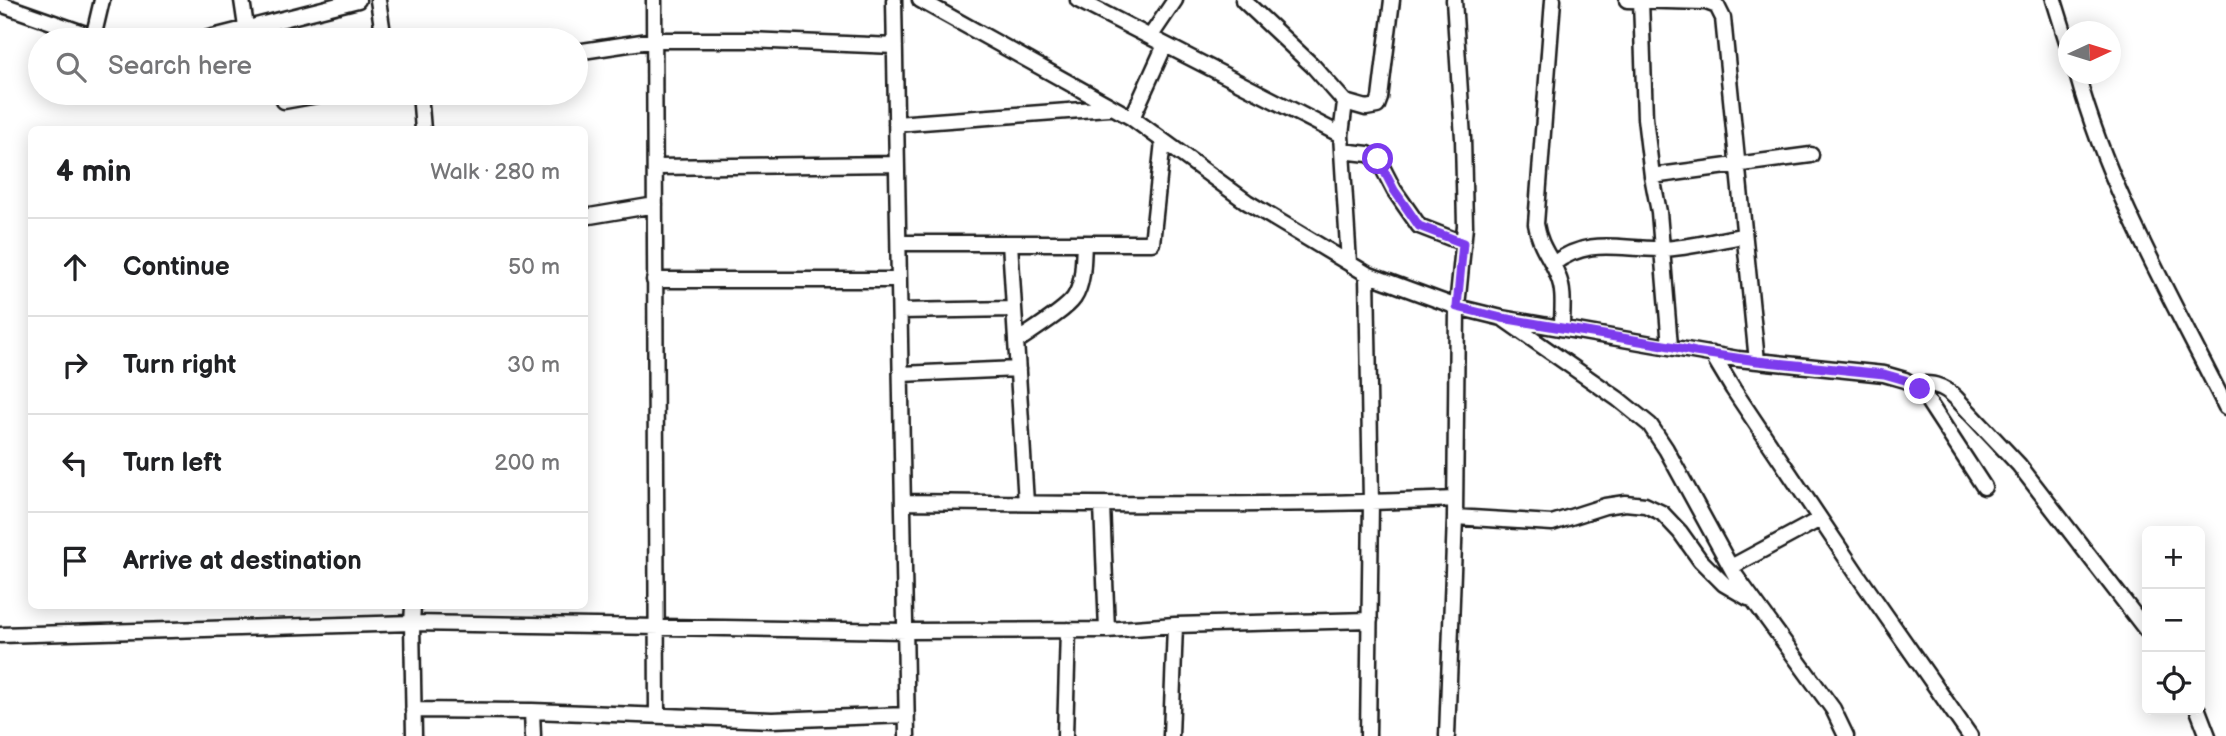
<!DOCTYPE html>
<html lang="en">
<head>
<meta charset="utf-8">
<style>
  body { margin:0; font-family:"Balsamiq Sans",sans-serif; background:#f2f2f2; color:#202124 }
  .controls { position:absolute; right:21px; bottom:21px; display:grid; overflow:hidden; border-radius:10px; box-shadow:0 4px 18px #0003 }
  .controls button { width:63px; height:63px; display:grid; place-items:center; padding:0; border:0; border-bottom:2px solid #e0e0e0; background:#fff; color:#202124; font:35px sans-serif }
  .compass { position:absolute; left:2058px; top:21px; width:63px; height:63px; border-radius:50%; background:#fff; box-shadow:0 4px 18px #0003; rotate:86deg }
  .stop { position:absolute; width:21px; height:21px; margin:-16px; border:5px solid #7c3aed; border-radius:50%; background:#fff }
  .stop.end { background:#7c3aed; border-color:#fff; box-shadow:0 2px 7px #0008 }
  .list { margin:0; padding:0; list-style:none }
  h2 { display:flex; justify-content:space-between; align-items:center; height:91px; margin:0; padding:0 28px; font-size:30px }
  h2 small { font-size:23px; font-weight:400; color:#757577 }
  .list li { display:grid; grid-template-columns:46px 1fr auto; gap:21px; align-items:center; box-sizing:border-box; height:98px; padding:0 28px; border-top:2px solid #e0e0e0 }
  .list b { display:block; font-size:26px; white-space:nowrap }
  .list em { font-size:23px; font-style:normal; color:#757577 }
  .icon { flex:none; width:38px; height:38px; fill:none; stroke:currentColor; stroke-width:2; stroke-linecap:round; stroke-linejoin:round }
  .map { position:relative; flex:none; width:2226px; height:736px; overflow:hidden }
  .search { position:absolute; background:#fff; box-shadow:0 4px 18px #0003; left:28px; top:28px; width:560px; height:77px; display:flex; align-items:center; gap:18px; box-sizing:border-box; padding:0 24px; border-radius:38px; color:#757577; font-size:26px }
  .panel { position:absolute; background:#fff; box-shadow:0 4px 18px #0003; left:28px; top:126px; width:560px; height:483px; border-radius:10px }
  .map>svg:first-child { display:block }
  .lines { fill:none; stroke-linecap:round; stroke-linejoin:round }
  .minor-casing { stroke:#1c1c1c; stroke-width:19 }
  .minor { stroke:#fff; stroke-width:14 }
  .route { stroke:#7c3aed; stroke-width:9 }
</style>
</head>
<body>
<div class="map">
<svg width="2226" height="736" viewBox="0 0 2226 736">
  <rect width="100%" height="100%" fill="#fff"/>
  <filter id="ink" filterUnits="userSpaceOnUse"><feTurbulence type="fractalNoise" baseFrequency=".0143" numOctaves="2"/><feDisplacementMap in="SourceGraphic" scale="14" xChannelSelector="R" yChannelSelector="G"/><feConvolveMatrix kernelMatrix="1 2 1 2 8 2 1 2 1" color-interpolation-filters="sRGB"/></filter>
  <g filter="url(#ink)">
    <g class="lines">
      <g class="minor-casing">
        <path id="minor" d="M242,0L246,27
          M378,0L384,40
          M654,0L657,715
          M894,0L907,736
          M920,0L1132,118L1247,202L1367,274L1457,307L1502,318L1738,359L1884,374L1905,380L1920,389L1984,487
          M1078,0L1341,135
          M1243,0L1314,67L1345,102L1366,108L1377,106L1380,98L1392,0
          M1553,0L1536,224C1540,248 1550,255 1558,276C1565,292 1562,310 1562,327
          M1627,0L1706,2L1717,6L1723,18L1757,361
          M1641,0L1645,118L1652,176L1659,212L1670,346
          M2054,0L2068,45
          M0,4L103,40
          M1150,37L1175,0
          M93,38L102,0
          M174,40L205,39L358,0
          M576,52L655,40H750L895,46
          M2077,74C2109,191 2172,299 2226,407
          M420,93L423,130
          M284,101L329,93
          M1345,102L1341,135L1349,263
          M1132,118L1165,45
          M896,124L1108,108
          M1342,151L1368,154L1378,159L1394,190L1419,226L1463,243
          M656,167L897,164
          M1652,176L1811,155
          M584,217L655,205
          M899,243H1152L1163,141
          M1010,243L1026,503
          M1553,264C1589,236 1621,250 1662,249C1689,248 1717,240 1743,236
          M1367,274L1371,503L1368,736
          M654,280H898
          M900,311L1014,309
          M1505,320L1618,399L1650,425L1666,449L1735,575L1833,709L1846,736
          M1016,342C1030,332 1065,311 1074,298C1084,283 1083,260 1084,243
          M1712,354L1733,389L1857,574L1970,736
          M901,374L1018,369
          M1912,384C1931,383 1942,384 1956,398L2019,465L2147,631
          M903,502C1087,504 1271,507 1454,499
          M1102,505L1107,630
          M1455,517L1552,523L1605,506L1625,503L1645,505L1662,513L1680,532L1700,560L1724,584L1748,598
          M1731,567L1820,519
          M413,606L412,623L414,736
          M0,635L412,623L906,631L1107,630L1175,625L1370,620
          M413,710L532,711L772,720L907,715
          M2198,710L2208,736
          M532,711L533,736
          M1065,736L1068,630
          M1171,736L1175,625
          M1447,736L1455,517L1457,307L1465,226L1463,138L1454,0"/>
      </g>
      <use href="#minor" class="minor"/>
    </g>
  </g>
  <g class="lines" filter="url(#ink)">
    <path class="route" d="M1378,159L1394,190L1419,226L1463,243L1457,307L1502,318L1670,346L1695,352L1757,361L1884,374L1905,380L1920,389"/>
  </g>
</svg>
<div class="controls">
<button>+</button>
<button>−</button>
<button><svg class="icon" aria-label="locate" viewBox="0 0 24 24"><circle cx="12" cy="12" r="6"/><path d="M12 2v4M12 18v4M2 12h4M18 12h4"/></svg></button>
</div>
<svg class="compass" viewBox="-18 -18 36 36"><path d="M0-13l5 13h-10z" fill="#e53935"/><path d="M0 13l5-13h-10z" fill="#757577"/></svg>
<div class="stop" style="left:1378px;top:159px"></div>
<div class="stop end" style="left:1920px;top:389px"></div>
<div class="search"><svg class="icon" aria-label="search" viewBox="0 0 24 24"><circle cx="10" cy="10" r="6"/><path d="M15 15l6 6"/></svg>Search here</div>
<section class="panel">
<h2>4 min<small>Walk · 280 m</small></h2>
<ul class="list">
<li><svg class="icon" aria-label="ahead" viewBox="0 0 24 24"><path d="M12 20V5M6 11l6-6 6 6"/></svg><div><b>Continue</b></div><em>50 m</em></li>
<li><svg class="icon" aria-label="right" viewBox="0 0 24 24"><path d="M7 20v-9h11M14 6l5 5-5 5"/></svg><div><b>Turn right</b></div><em>30 m</em></li>
<li><svg class="icon" aria-label="left" viewBox="0 0 24 24"><path d="M17 20v-9H6M10 6l-5 5 5 5"/></svg><div><b>Turn left</b></div><em>200 m</em></li>
<li><svg class="icon" aria-label="arrive" viewBox="0 0 24 24"><path d="M6 21V4h12l-3 4 3 4H6"/></svg><div><b>Arrive at destination</b></div></li>
</ul>
</section>
</div>
</body>
</html>
